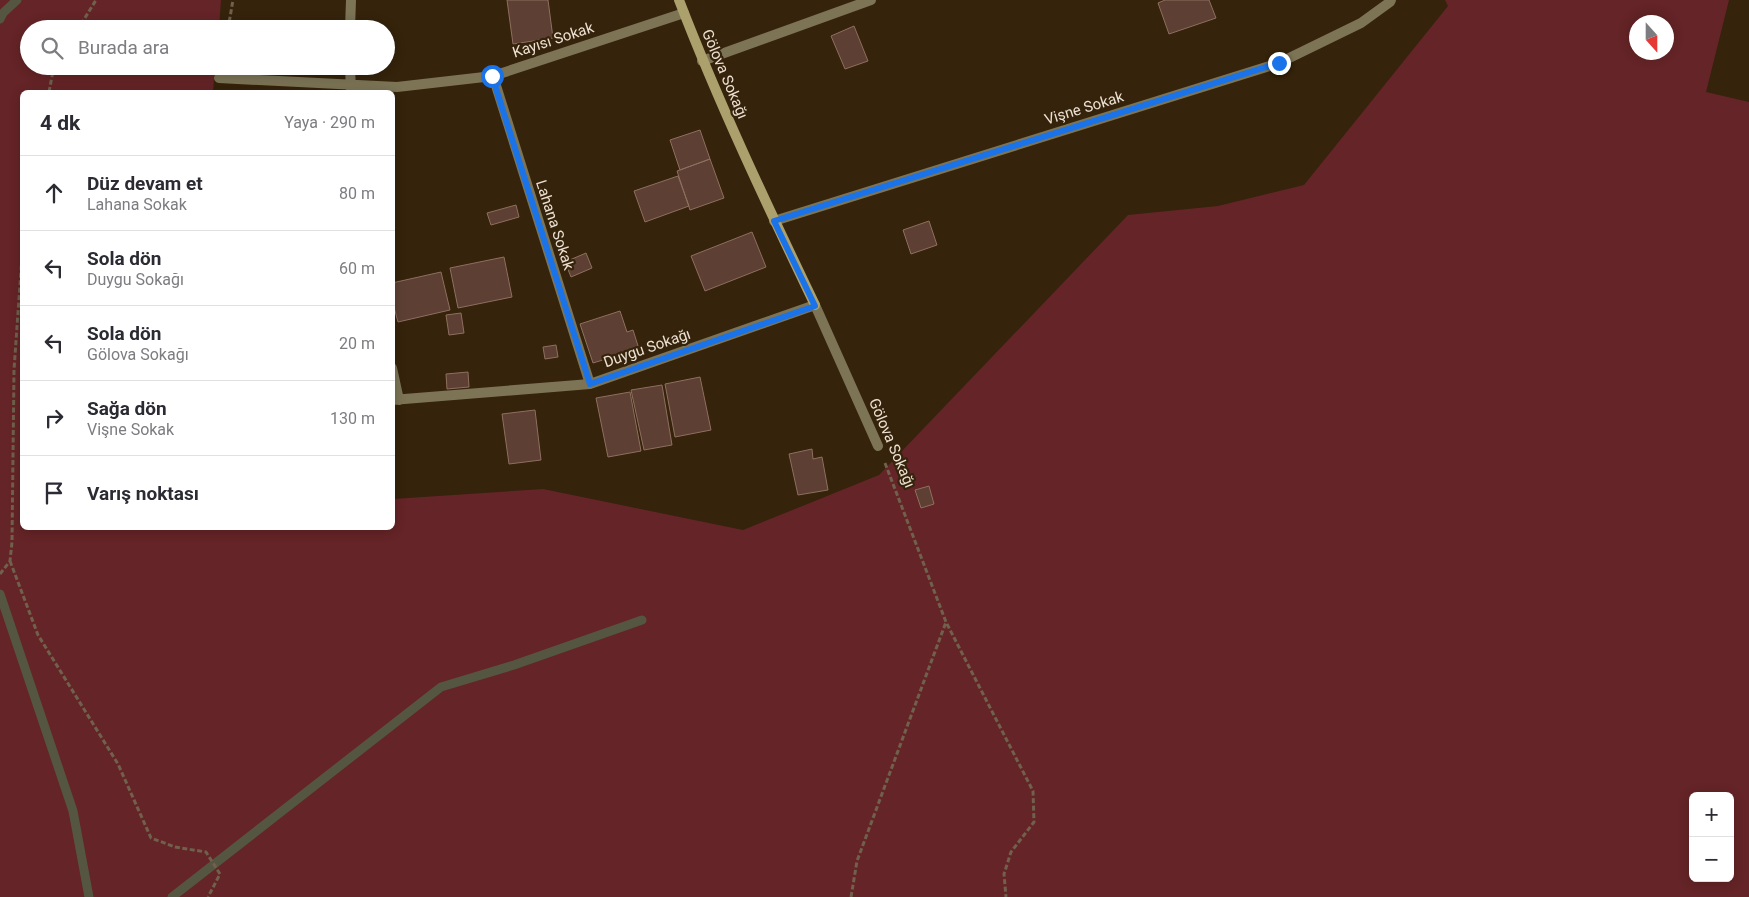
<!DOCTYPE html>
<html lang="tr">
<head>
<meta charset="utf-8">
<style>
  body { margin:0; font-family:Roboto,sans-serif; background:#f7f7f7; color:#2b2b33 }
  .controls { position:absolute; right:15px; bottom:15px; display:grid; overflow:hidden; border-radius:8px; box-shadow:0 2px 12px #0003 }
  .controls button { width:45px; height:45px; display:grid; place-items:center; padding:0; border:0; border-bottom:1px solid #e1e1e2; background:#fff; color:#2b2b33; font:25px sans-serif }
  .compass { position:absolute; left:1629px; top:15px; width:45px; height:45px; border-radius:50%; background:#fff; box-shadow:0 2px 12px #0003; rotate:159deg }
  .stop { position:absolute; width:15px; height:15px; margin:-11px; border:4px solid #1a73e8; border-radius:50%; background:#fff }
  .stop.end { background:#1a73e8; border-color:#fff; box-shadow:0 1px 5px #0008 }
  .list { margin:0; padding:0; list-style:none }
  h2 { display:flex; justify-content:space-between; align-items:center; height:65px; margin:0; padding:0 20px; font-size:21px }
  h2 small { font-size:16px; font-weight:400; color:#7c7c81 }
  .list li { display:grid; grid-template-columns:32px 1fr auto; gap:15px; align-items:center; box-sizing:border-box; height:75px; padding:0 20px; border-top:1px solid #e1e1e2 }
  .list b { display:block; font-size:19px; white-space:nowrap }
  .list p { margin:0; font-size:16px; white-space:nowrap; color:#7c7c81 }
  .list em { font-size:16px; font-style:normal; color:#7c7c81 }
  .icon { flex:none; width:28px; height:28px; fill:none; stroke:currentColor; stroke-width:2; stroke-linecap:round; stroke-linejoin:round }
  .map { position:relative; flex:none; width:1749px; height:897px; overflow:hidden }
  .search { position:absolute; background:#fff; box-shadow:0 2px 12px #0003; left:20px; top:20px; width:375px; height:55px; display:flex; align-items:center; gap:12px; box-sizing:border-box; padding:0 18px; border-radius:28px; color:#7c7c81; font-size:19px }
  .panel { position:absolute; background:#fff; box-shadow:0 2px 12px #0003; left:20px; top:90px; width:375px; height:440px; border-radius:8px }
  .map>svg:first-child { display:block }
  .green { fill:#652427; fill-rule:evenodd }
  .lines { fill:none; stroke-linecap:round; stroke-linejoin:round }
  .stream { stroke:#555642; stroke-width:9 }
  .building { fill:#5d4033; stroke:#8e6f60 }
  .path { stroke:#70604c; stroke-width:3; stroke-dasharray:5 2.5; stroke-linecap:butt }
  .street { stroke:#7c7455; stroke-width:10 }
  .secondary { stroke:#aca06d; stroke-width:10 }
  .route { stroke:#1a73e8; stroke-width:6 }
  .labels { text-anchor:middle; stroke-width:4.5; stroke-linejoin:round; paint-order:stroke }
  .street-label { font-size:15px; fill:#ede1d3; stroke:#35230b }
</style>
</head>
<body>
<div class="map">
<svg width="1749" height="897" viewBox="0 0 1749 897">
  <rect width="100%" height="100%" fill="#35230b"/>
  <path class="green" d="M0,0H221L219,29H29V66H215L213,92H22V528H392L393,499L543,489L743,530L879,475L1128,215L1218,206L1304,185L1448,6L1445,0H1729L1706,92L1749,102V897H0ZM1636,22H1666V52H1636ZM1693,796H1730V878H1693Z"/>
  <g class="lines">
    <path class="stream" d="M0,19L3,13L17,0
      M0,594L73,811L89,897
      M172,897L441,687L514,665L642,620"/>
  </g>
  <path class="building" d="M507,0H548L553,38L513,44Z
    M1165,0H1209L1216,18L1169,34L1158,3Z
    M854,26L868,61L845,69L831,36Z
    M700,130L710,159L680,170L670,140Z
    M710,159L724,198L690,210L677,171Z
    M678,176L689,206L645,222L634,191Z
    M516,205L519,217L491,225L487,213Z
    M929,221L937,245L911,254L903,230Z
    M752,232L766,267L705,291L691,256Z
    M586,253L592,268L571,277L565,262Z
    M504,257L512,297L458,308L450,268Z
    M441,272L450,310L398,322L392,300V283Z
    M620,311L627,332L633,330L639,349L593,363L580,324Z
    M461,313L464,333L449,335L446,315Z
    M556,345L558,357L545,359L543,347Z
    M468,372L469,387L447,389L446,374Z
    M700,377L711,430L675,437L665,384Z
    M662,385L672,445L644,450L631,390Z
    M630,392L641,451L608,457L596,398Z
    M535,410L541,460L509,464L502,414Z
    M812,449L813,459L822,457L828,490L798,495L789,454Z
    M929,486L934,504L921,508L915,490Z"/>
  <g class="lines">
    <path class="path" d="M75,29L83,21L96,0
      M228,29L233,0
      M49,92L54,66
      M885,463L946,622L1033,791L1034,822L1011,852L1004,874L1006,897
      M10,561L38,635L118,764L151,838L175,847L206,852L220,874L208,897
      M0,574L10,561L12,542L14,370L22,256
      M851,897L857,861L946,622"/>
    <path class="street" d="M350,29L351,0
      M702,61L871,0
      M350,66L351,92
      M493,76L590,384
      M219,78L397,87L493,76L684,13
      M774,221L1279,63L1361,23L1390,2L1391,0
      M392,368L399,400
      M392,400L590,384L815,305L878,446"/>
    <path class="secondary" d="M679,0C719,104 767,205 815,305"/>
  </g>
  <g class="lines">
    <path class="route" d="M492,76L590,384L815,306L774,221L1279,63"/>
  </g>
  <g class="labels">
    <g class="street-label">
      <text transform="translate(553 40) rotate(-18)" y="5">Kayısı Sokak</text>
      <text transform="translate(725 74) rotate(67)" y="5">Gölova Sokağı</text>
      <text transform="translate(1084 108) rotate(-17)" y="5">Vişne Sokak</text>
      <text transform="translate(555 225) rotate(72)" y="5">Lahana Sokak</text>
      <text transform="translate(647 348) rotate(-19)" y="5">Duygu Sokağı</text>
      <text transform="translate(892 443) rotate(67)" y="5">Gölova Sokağı</text>
    </g>
  </g>
</svg>
<div class="controls">
<button>+</button>
<button>−</button>
</div>
<svg class="compass" viewBox="-18 -18 36 36"><path d="M0-13l5 13h-10z" fill="#e53935"/><path d="M0 13l5-13h-10z" fill="#7c7c81"/></svg>
<div class="stop" style="left:492px;top:76px"></div>
<div class="stop end" style="left:1279px;top:63px"></div>
<div class="search"><svg class="icon" aria-label="search" viewBox="0 0 24 24"><circle cx="10" cy="10" r="6"/><path d="M15 15l6 6"/></svg>Burada ara</div>
<section class="panel">
<h2>4 dk<small>Yaya · 290 m</small></h2>
<ul class="list">
<li><svg class="icon" aria-label="ahead" viewBox="0 0 24 24"><path d="M12 20V5M6 11l6-6 6 6"/></svg><div><b>Düz devam et</b><p>Lahana Sokak</p></div><em>80 m</em></li>
<li><svg class="icon" aria-label="left" viewBox="0 0 24 24"><path d="M17 20v-9H6M10 6l-5 5 5 5"/></svg><div><b>Sola dön</b><p>Duygu Sokağı</p></div><em>60 m</em></li>
<li><svg class="icon" aria-label="left" viewBox="0 0 24 24"><path d="M17 20v-9H6M10 6l-5 5 5 5"/></svg><div><b>Sola dön</b><p>Gölova Sokağı</p></div><em>20 m</em></li>
<li><svg class="icon" aria-label="right" viewBox="0 0 24 24"><path d="M7 20v-9h11M14 6l5 5-5 5"/></svg><div><b>Sağa dön</b><p>Vişne Sokak</p></div><em>130 m</em></li>
<li><svg class="icon" aria-label="arrive" viewBox="0 0 24 24"><path d="M6 21V4h12l-3 4 3 4H6"/></svg><div><b>Varış noktası</b></div></li>
</ul>
</section>
</div>
</body>
</html>
